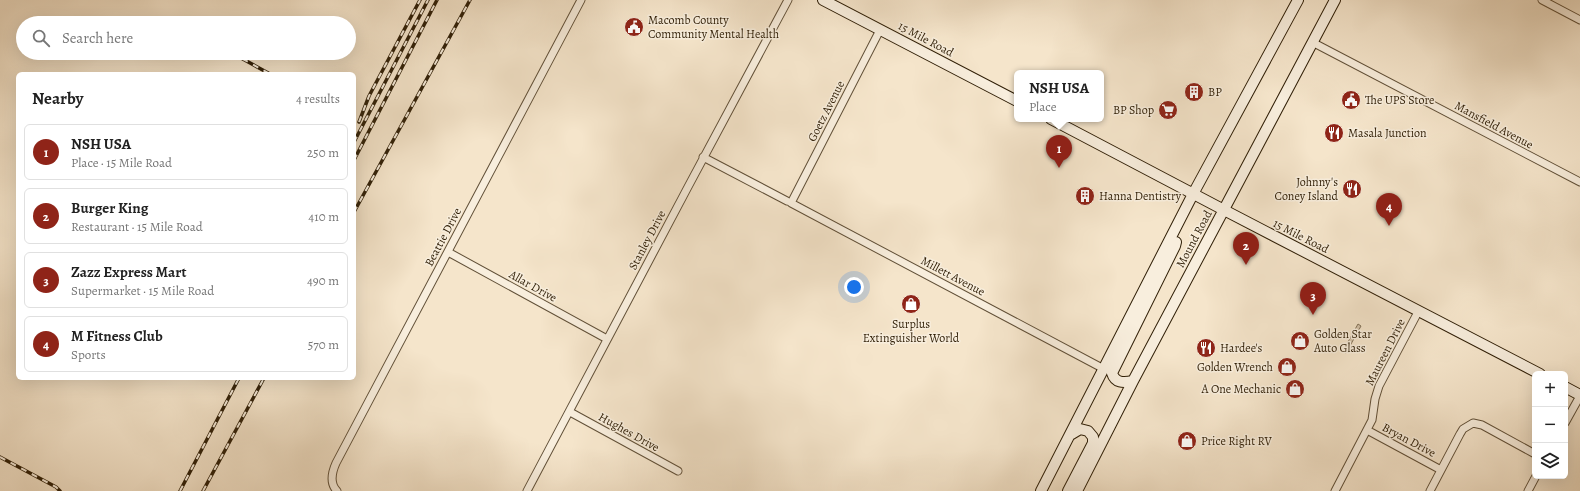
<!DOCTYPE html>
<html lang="en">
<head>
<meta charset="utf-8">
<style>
  body { margin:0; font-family:Alegreya,serif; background:#f6f6f6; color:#222 }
  .controls { position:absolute; right:12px; bottom:12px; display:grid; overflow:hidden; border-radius:6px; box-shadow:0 4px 16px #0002 }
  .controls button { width:36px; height:36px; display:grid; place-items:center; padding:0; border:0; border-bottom:1px solid #e0e0e0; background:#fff; color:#222; font:20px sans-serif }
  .you { position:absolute; left:854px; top:287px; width:14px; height:14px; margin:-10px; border:3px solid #fff; border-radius:50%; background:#1a73e8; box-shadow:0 0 0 6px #1a73e833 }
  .badge { display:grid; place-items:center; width:26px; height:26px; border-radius:50%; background:#8f2418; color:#fff; font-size:13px; font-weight:700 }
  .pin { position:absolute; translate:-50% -33px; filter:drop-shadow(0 1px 2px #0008) }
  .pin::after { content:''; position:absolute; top:21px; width:14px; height:12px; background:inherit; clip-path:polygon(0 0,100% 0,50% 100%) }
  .popup { position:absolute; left:1014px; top:70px; width:90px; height:52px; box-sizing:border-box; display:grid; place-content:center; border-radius:6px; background:#fff; filter:drop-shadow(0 1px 3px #0005); font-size:13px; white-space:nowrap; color:#767676 }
  .popup b { font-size:15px; color:#222 }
  .popup::after { content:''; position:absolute; left:50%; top:100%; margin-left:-8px; border:8px solid transparent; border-top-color:#fff }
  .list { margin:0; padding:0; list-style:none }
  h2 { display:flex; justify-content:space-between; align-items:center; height:52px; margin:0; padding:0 16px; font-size:17px }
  h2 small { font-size:13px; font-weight:400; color:#767676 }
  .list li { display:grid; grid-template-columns:26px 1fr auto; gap:12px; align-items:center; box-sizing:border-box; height:56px; margin:0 8px 8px; padding:0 8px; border:1px solid #e0e0e0; border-radius:6px }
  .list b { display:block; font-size:15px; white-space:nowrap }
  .list p { margin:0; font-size:13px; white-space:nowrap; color:#767676 }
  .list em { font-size:13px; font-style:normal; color:#767676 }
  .icon { flex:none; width:22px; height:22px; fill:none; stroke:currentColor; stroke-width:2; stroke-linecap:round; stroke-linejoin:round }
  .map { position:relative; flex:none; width:1580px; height:491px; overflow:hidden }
  .search { position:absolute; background:#fff; box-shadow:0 4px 16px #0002; left:16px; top:16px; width:340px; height:44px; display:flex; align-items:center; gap:10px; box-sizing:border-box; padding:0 14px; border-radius:22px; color:#767676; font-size:15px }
  .panel { position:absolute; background:#fff; box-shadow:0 4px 16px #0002; left:16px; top:72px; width:340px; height:308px; border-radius:6px }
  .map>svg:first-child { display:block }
  .green { fill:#d4c3aa; stroke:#827158 }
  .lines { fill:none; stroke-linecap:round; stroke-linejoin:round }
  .street-casing { stroke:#615038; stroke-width:9 }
  .secondary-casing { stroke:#301f07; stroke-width:12 }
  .street { stroke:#f8eedd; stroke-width:7 }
  .secondary { stroke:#f8eedd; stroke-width:10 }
  .rail-casing { stroke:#301f07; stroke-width:3.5 }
  .rail { stroke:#f8eedd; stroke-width:2; stroke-dasharray:6; stroke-linecap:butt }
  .labels { text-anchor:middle; stroke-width:3; stroke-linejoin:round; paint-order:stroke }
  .poi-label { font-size:12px; fill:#301f07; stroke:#f8eedd; text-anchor:start }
  .street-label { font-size:12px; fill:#301f07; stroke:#f8eedd }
</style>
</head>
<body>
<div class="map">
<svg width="1580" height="491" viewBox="0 0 1580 491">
  <rect width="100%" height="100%" fill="#f5e5cb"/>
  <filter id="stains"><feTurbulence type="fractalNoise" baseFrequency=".005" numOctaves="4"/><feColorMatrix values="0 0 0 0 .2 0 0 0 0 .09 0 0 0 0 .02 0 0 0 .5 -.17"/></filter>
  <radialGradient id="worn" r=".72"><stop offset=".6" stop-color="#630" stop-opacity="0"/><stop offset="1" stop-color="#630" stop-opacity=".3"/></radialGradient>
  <path class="green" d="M1358,324L1361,326L1346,353L1343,351Z"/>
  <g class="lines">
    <g class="street-casing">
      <path id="street" d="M1542,0L1580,20
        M880,30L791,203L1104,369
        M1312,42L1580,182
        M703,157L787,201
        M448,252L607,339
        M570,412L678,471
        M1565,423L1580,396
        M1367,430L1441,470
        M337,491C329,483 332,472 336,463L581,0
        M527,491L689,185L788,0
        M1335,491L1372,420L1375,399L1379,386L1418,312
        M1430,491L1460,434L1463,429L1473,423L1482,425L1535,454
        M1528,491L1536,476"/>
    </g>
    <g class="secondary-casing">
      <path id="secondary" d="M823,0L1017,101
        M1051,119L1224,210L1540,374
        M1133,381C1123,383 1115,383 1112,373L1175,246L1176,242
        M1565,387L1580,395
        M1041,491L1193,194L1298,0
        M1068,491L1093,443V437L1088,431L1080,429L1070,435
        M1077,491L1133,381L1335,0"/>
    </g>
    <use href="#street" class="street"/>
    <use href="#secondary" class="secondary"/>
    <g class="rail-casing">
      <path id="rail" d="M232,53L270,74
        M359,122L369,96L420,0
        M354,142L428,0
        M354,160L437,0
        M354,212L470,0
        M0,457L56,487L60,491
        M180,491L239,378
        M203,491L264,378"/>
    </g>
    <use href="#rail" class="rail"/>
  </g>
  <defs>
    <g id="civic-disc" transform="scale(1)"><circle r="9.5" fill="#8f2418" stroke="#f8eedd"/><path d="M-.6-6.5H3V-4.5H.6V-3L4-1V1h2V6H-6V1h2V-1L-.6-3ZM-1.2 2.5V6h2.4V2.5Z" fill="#fff"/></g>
    <g id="building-disc" transform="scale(1)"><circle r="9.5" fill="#8f2418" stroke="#f8eedd"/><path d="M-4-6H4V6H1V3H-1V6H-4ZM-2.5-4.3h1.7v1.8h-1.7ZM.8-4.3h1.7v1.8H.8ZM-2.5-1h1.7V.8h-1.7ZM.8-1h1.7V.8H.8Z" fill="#fff"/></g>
    <g id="supermarket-disc" transform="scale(1)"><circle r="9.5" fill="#8f2418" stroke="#f8eedd"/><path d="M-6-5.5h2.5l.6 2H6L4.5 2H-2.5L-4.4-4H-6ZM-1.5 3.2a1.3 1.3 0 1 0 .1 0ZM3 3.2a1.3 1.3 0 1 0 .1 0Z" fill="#fff"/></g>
    <g id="restaurant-disc" transform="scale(1)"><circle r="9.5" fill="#8f2418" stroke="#f8eedd"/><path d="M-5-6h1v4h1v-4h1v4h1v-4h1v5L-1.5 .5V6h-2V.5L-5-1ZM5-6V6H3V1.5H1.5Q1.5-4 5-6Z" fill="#fff"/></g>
    <g id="shop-disc" transform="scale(1)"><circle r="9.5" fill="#8f2418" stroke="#f8eedd"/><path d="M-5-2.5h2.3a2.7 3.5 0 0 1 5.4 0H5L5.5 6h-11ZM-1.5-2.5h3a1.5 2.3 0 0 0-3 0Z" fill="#fff"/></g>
  </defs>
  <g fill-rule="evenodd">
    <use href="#civic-disc" x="634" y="27"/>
    <use href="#building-disc" x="1194" y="92"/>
    <use href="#civic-disc" x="1351" y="100"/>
    <use href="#supermarket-disc" x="1168" y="110"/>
    <use href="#restaurant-disc" x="1334" y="133"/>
    <use href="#restaurant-disc" x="1352" y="189"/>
    <use href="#building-disc" x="1085" y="196"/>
    <use href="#shop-disc" x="911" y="304"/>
    <use href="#shop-disc" x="1300" y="341"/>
    <use href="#restaurant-disc" x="1206" y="348"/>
    <use href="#shop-disc" x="1287" y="367"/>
    <use href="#shop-disc" x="1295" y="389"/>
    <use href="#shop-disc" x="1187" y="441"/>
  </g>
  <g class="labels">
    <g class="poi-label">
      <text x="648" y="24">Macomb County<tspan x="648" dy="14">Community Mental Health</tspan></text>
      <text x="1208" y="96">BP</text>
      <text x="1365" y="104">The UPS Store</text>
      <text x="1154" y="114" text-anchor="end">BP Shop</text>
      <text x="1348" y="137">Masala Junction</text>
      <text x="1338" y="186" text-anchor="end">Johnny's<tspan x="1338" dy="14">Coney Island</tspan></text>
      <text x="1099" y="200">Hanna Dentistry</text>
      <text x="911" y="328" text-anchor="middle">Surplus<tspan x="911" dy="14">Extinguisher World</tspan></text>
      <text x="1314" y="338">Golden Star<tspan x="1314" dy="14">Auto Glass</tspan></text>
      <text x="1220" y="352">Hardee's</text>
      <text x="1273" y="371" text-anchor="end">Golden Wrench</text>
      <text x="1281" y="393" text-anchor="end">A One Mechanic</text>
      <text x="1201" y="445">Price Right RV</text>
    </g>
    <g class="street-label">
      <text transform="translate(926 39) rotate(28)" y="4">15 Mile Road</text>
      <text transform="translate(826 111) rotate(-63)" y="4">Goetz Avenue</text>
      <text transform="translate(1494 125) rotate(28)" y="4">Mansfield Avenue</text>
      <text transform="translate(1301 236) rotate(27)" y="4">15 Mile Road</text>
      <text transform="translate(443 237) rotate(-62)" y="4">Beattie Drive</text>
      <text transform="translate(1194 239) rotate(-62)" y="4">Mound Road</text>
      <text transform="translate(647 240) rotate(-62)" y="4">Stanley Drive</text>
      <text transform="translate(953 276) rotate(28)" y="4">Millett Avenue</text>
      <text transform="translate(533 286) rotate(29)" y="4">Allar Drive</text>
      <text transform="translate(1385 352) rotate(-63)" y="4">Maureen Drive</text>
      <text transform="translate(629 432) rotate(29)" y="4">Hughes Drive</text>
      <text transform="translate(1409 440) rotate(28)" y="4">Bryan Drive</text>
    </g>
  </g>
  <rect width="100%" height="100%" filter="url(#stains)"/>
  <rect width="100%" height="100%" fill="url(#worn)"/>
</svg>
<div class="controls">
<button>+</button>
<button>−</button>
<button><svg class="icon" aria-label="layers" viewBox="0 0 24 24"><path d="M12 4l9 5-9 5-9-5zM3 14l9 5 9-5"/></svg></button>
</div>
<div class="you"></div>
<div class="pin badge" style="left:1059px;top:168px">1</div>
<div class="popup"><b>NSH USA</b>Place</div>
<div class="pin badge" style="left:1246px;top:265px">2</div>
<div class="pin badge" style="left:1313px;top:315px">3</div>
<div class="pin badge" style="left:1389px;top:226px">4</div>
<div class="search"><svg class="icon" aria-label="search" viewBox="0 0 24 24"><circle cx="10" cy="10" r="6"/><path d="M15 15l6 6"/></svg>Search here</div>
<section class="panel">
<h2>Nearby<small>4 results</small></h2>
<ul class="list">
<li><span class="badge">1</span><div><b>NSH USA</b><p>Place · 15 Mile Road</p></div><em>250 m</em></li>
<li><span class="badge">2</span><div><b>Burger King</b><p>Restaurant · 15 Mile Road</p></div><em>410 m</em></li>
<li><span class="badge">3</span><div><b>Zazz Express Mart</b><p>Supermarket · 15 Mile Road</p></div><em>490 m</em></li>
<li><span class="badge">4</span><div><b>M Fitness Club</b><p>Sports</p></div><em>570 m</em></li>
</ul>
</section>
</div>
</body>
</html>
